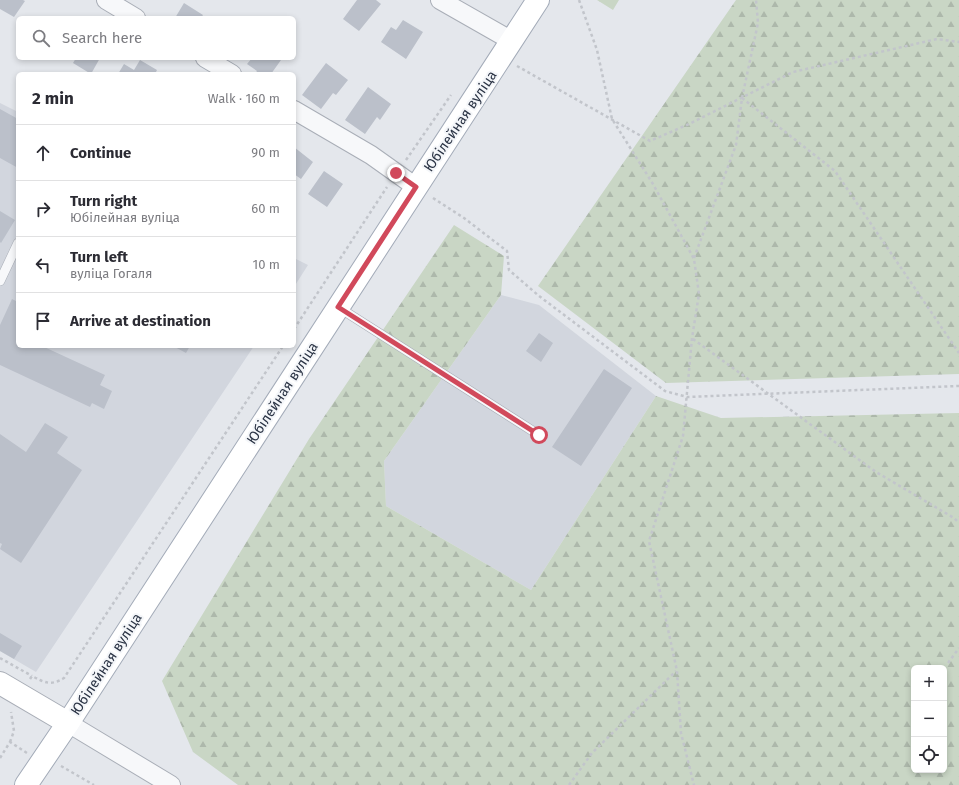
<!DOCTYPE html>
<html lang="en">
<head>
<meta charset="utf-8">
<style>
  body { margin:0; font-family:"Fira Sans",sans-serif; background:#f2f2f3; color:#2b2b33 }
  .controls { position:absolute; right:12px; bottom:12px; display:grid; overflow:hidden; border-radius:6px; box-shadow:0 2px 6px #0003 }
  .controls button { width:36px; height:36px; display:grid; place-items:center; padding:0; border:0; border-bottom:1px solid #e1e1e2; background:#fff; color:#2b2b33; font:20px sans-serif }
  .stop { position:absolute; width:12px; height:12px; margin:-9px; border:3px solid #d1495b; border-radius:50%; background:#fff }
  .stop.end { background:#d1495b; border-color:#fff; box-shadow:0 1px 4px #0008 }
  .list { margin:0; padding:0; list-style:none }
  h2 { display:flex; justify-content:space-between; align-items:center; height:52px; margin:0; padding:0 16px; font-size:17px }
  h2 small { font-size:13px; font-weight:400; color:#7c7c81 }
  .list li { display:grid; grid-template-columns:26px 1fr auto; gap:12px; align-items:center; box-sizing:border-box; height:56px; padding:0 16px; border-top:1px solid #e1e1e2 }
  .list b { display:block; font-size:15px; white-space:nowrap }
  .list p { margin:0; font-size:13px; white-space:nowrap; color:#7c7c81 }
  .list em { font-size:13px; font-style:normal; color:#7c7c81 }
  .icon { flex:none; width:22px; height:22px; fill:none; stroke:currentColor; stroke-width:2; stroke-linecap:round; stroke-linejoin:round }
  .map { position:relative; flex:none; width:959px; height:785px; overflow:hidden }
  .search { position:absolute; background:#fff; box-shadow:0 2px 6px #0003; left:16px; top:16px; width:280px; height:44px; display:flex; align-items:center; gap:10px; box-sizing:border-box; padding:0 14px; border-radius:6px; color:#7c7c81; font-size:15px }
  .panel { position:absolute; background:#fff; box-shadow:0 2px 6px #0003; left:16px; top:72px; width:280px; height:276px; border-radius:6px }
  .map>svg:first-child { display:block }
  .built { fill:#d2d6de }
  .forest { fill:url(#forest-firs); fill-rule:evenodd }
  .building { fill:#bbc0ca }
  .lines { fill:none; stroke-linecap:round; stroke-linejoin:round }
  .lane-casing { stroke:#a9aeb7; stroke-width:10 }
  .street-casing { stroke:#a9aeb7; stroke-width:20 }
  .secondary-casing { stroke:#a9aeb7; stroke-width:24 }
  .primary-casing { stroke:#a3abb8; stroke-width:24 }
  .path { stroke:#c2c5cb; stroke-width:2.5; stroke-dasharray:3 3; stroke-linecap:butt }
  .lane { stroke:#f7f8fa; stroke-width:9 }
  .street { stroke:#f7f8fa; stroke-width:18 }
  .secondary { stroke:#fff; stroke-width:22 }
  .primary { stroke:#fff; stroke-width:22 }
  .route { stroke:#d1495b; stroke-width:5 }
  .labels { text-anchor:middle; stroke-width:4; stroke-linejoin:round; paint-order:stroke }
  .street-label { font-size:14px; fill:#2b3445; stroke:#f4f6f9 }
</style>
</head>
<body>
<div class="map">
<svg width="959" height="785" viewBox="0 0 959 785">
  <defs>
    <pattern id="forest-firs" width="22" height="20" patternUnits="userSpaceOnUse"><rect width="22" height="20" fill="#c9d6c5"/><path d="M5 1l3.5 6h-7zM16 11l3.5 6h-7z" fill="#adb8ab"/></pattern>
  </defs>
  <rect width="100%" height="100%" fill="#e4e7ec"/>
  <path class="built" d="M0,103L18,112V346H254L36,672L0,651Z
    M294,258L308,265L294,287Z
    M501,295L539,305L656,396L531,590L386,506L384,461Z"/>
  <path class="forest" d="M597,0H619L613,10Z
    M736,0H959V374L666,383L538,286Z
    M454,225L504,256L501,295L384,461L386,506L531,590L656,396L721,418L959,413V785H238L193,752L162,681L309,439ZM914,668H944V770H914Z"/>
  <path class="building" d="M0,0H23L25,1L14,17L0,9Z
    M357,0H376L381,4L359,31L343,19Z
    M184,3L203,15L201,18H175Z
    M403,20L423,32L406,59L381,42L391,27L396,30Z
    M76,58H100L91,74L73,63Z
    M252,58H278L281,60L271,74H255L257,71L247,64Z
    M140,60L157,70L155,74H118L124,64L134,70Z
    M326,63L348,80L336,95L333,93L321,109L302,95Z
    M368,87L391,104L380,120L377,117L365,134L345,120Z
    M0,109L18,119V168L0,158Z
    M294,147L313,162L301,179L294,174Z
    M324,171L343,184L327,207L308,194Z
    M0,211L15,220L1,243L0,242Z
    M12,299L18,302V346H42L105,375L100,385L112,391L104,409L92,403L90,407L0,365V325Z
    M539,333L553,343L541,362L526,351Z
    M173,346H190L186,353Z
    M604,369L632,388L581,466L552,447Z
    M45,423L68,437L57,453L82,470L21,563L0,549L2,544L0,543V434L26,452Z
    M0,633L22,646L14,659L0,651Z"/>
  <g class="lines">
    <g class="lane-casing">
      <path id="lane" d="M0,281L18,243
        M338,307L539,435"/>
    </g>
    <g class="street-casing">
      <path id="street" d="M106,0L136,18
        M440,0L512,41
        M205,58L232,74
        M294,110L371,155L416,187
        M68,723L171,785"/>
    </g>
    <g class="secondary-casing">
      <path id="secondary" d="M0,683L68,723"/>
    </g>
    <g class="primary-casing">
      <path id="primary" d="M26,785L68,723L538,0"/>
    </g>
    <path class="path" d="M579,0L597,50L612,119L653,184L694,259L699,294L692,338L683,436L649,541L677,671L681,733L694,785
      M517,66L650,141L689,124L793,72L937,39L959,42
      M742,98L835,171L959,353
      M406,160L451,95
      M433,198L464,218L507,251L509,270L539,296L665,391L687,397L959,386
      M694,258L736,145L742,98L758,23L756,0
      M294,329L387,187
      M693,339L876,472L954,518L959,523
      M0,658L32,676
      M948,663L959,648
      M30,679L32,676C45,683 51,686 64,678L283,346
      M10,742L14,731L11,712
      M0,758L10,742L27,753
      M61,766L94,785
      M569,785L592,753L676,671"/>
    <use href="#lane" class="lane"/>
    <use href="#street" class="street"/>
    <use href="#secondary" class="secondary"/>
    <use href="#primary" class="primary"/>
  </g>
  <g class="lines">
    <path class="route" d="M396,173L416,187L338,307L539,435"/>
  </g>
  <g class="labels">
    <g class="street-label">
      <text transform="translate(460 121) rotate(-56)" y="5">Юбілейная вуліца</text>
      <text transform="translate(282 393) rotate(-57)" y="5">Юбілейная вуліца</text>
      <text transform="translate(106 664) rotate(-57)" y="5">Юбілейная вуліца</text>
    </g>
  </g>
</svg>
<div class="controls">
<button>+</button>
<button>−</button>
<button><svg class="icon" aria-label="locate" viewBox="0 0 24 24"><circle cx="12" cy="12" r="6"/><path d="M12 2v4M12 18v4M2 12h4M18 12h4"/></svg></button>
</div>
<div class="stop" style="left:539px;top:435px"></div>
<div class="stop end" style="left:396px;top:173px"></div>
<div class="search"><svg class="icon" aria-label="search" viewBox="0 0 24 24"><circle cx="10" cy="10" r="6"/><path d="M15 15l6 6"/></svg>Search here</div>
<section class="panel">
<h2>2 min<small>Walk · 160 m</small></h2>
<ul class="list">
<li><svg class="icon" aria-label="ahead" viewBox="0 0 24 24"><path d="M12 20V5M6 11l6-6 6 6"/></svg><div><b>Continue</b></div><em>90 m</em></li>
<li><svg class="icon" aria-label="right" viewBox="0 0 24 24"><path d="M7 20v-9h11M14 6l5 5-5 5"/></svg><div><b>Turn right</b><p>Юбілейная вуліца</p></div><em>60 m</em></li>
<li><svg class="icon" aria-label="left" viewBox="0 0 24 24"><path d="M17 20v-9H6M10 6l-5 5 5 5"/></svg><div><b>Turn left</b><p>вуліца Гогаля</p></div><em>10 m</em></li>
<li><svg class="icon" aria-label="arrive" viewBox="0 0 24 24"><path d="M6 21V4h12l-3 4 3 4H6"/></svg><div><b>Arrive at destination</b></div></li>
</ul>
</section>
</div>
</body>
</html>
